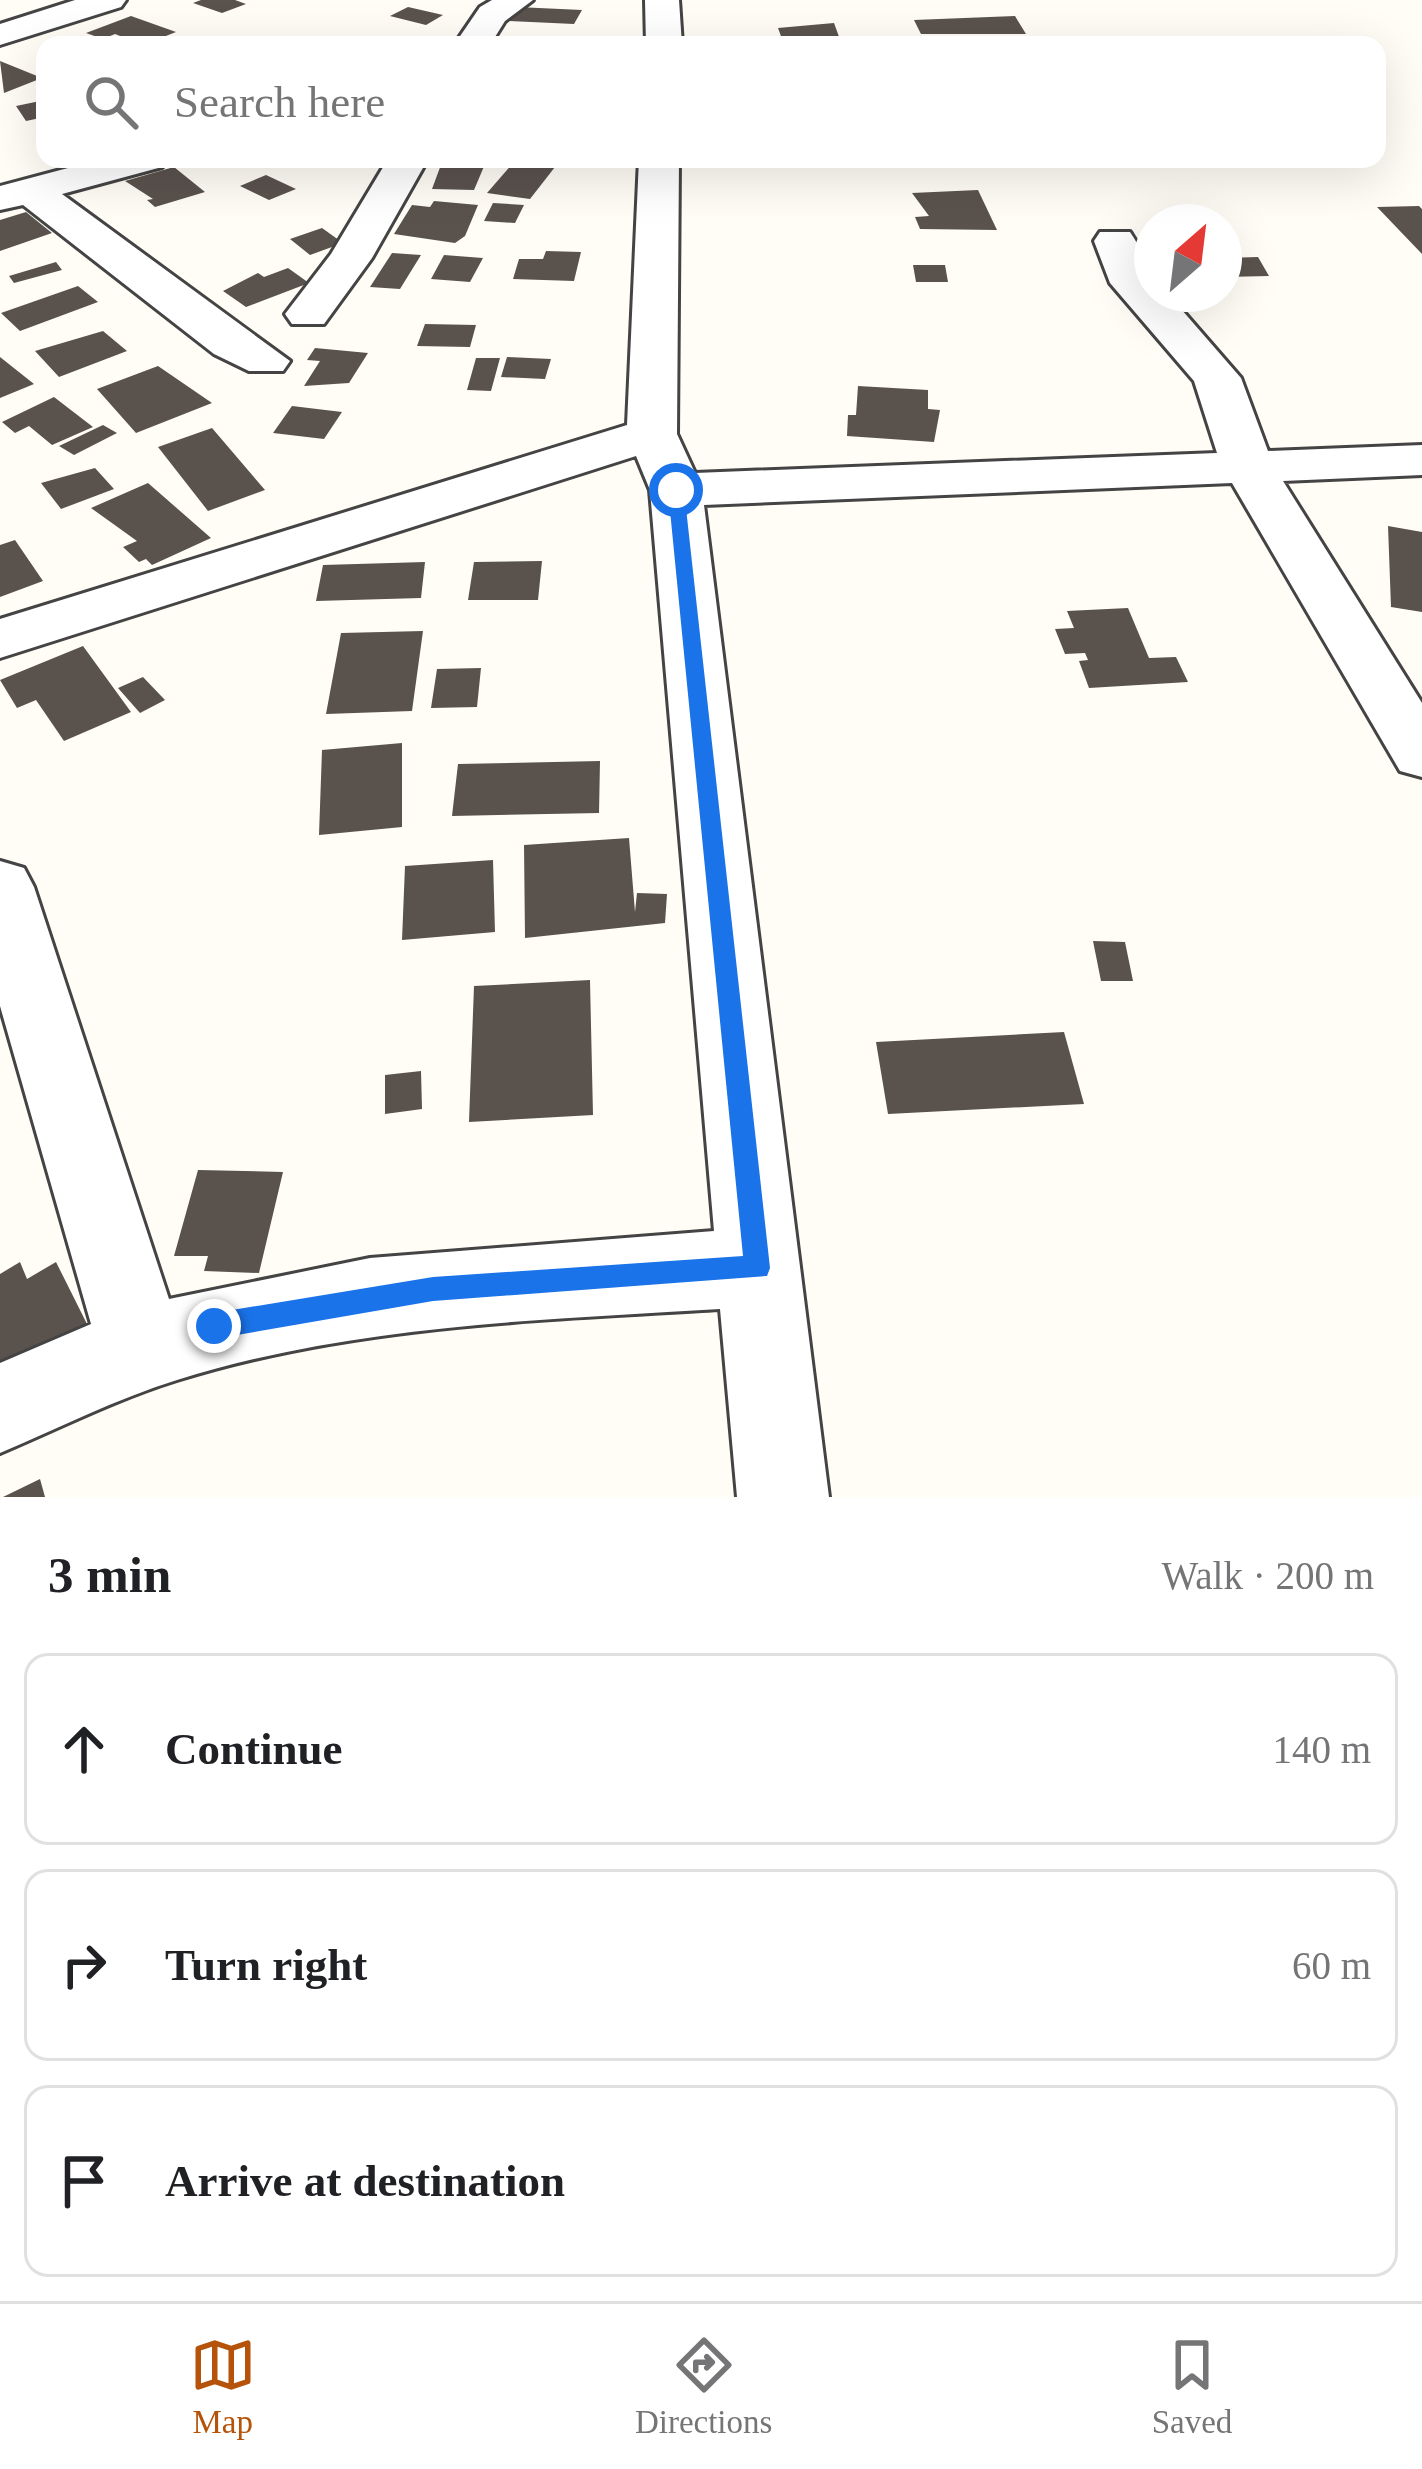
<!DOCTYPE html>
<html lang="en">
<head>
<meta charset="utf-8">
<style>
  body { margin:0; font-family:"Times New Roman",serif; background:#f2f2f2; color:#202124 }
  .compass { position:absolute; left:1134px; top:204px; width:108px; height:108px; border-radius:50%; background:#fff; box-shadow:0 12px 48px #0002; rotate:28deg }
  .stop { position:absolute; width:36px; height:36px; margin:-27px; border:9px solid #1a73e8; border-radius:50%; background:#fff }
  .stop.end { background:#1a73e8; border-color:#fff; box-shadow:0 3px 12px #0008 }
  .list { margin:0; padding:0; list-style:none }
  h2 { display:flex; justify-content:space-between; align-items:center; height:156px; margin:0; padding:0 48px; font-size:51px }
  h2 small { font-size:39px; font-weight:400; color:#757577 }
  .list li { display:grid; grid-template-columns:78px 1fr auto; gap:36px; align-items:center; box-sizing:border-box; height:192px; margin:0 24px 24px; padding:0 24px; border:3px solid #e0e0e0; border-radius:24px }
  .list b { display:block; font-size:45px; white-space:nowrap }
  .list em { font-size:39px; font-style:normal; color:#757577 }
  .icon { flex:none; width:66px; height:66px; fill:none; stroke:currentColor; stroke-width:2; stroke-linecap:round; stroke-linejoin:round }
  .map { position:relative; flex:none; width:1422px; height:1497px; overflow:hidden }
  .search { position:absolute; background:#fff; box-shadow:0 12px 48px #0002; left:36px; right:36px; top:36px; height:132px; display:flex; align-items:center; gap:30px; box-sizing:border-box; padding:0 42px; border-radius:24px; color:#757577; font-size:45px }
  .sheet { height:804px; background:#fff }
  nav { display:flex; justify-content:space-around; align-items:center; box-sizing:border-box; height:168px; border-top:3px solid #e0e0e0; background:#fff; font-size:33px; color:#757577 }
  nav a { display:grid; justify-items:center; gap:6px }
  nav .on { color:#b45309 }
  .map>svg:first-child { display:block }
  .building { fill:#5a524d }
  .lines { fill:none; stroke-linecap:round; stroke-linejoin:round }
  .minor-casing { stroke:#444; stroke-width:6 }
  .minor { fill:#fff; fill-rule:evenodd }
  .route { fill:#1a73e8 }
</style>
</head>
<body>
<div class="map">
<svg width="1422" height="1497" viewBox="0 0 1422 1497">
  <rect width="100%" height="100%" fill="#fffdf5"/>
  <path class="building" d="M201,0H235L246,4L222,13L193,3Z
    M408,7L443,15L426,25L390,16Z
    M517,7L582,10L574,24L509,21Z
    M131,16L176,32L143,45L115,34L103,39L86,33Z
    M1015,16L1026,34H921L914,20Z
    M834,23L842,45H794L791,39H782L778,28Z
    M0,61L42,78L4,93Z
    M45,100V117L26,121L16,106Z
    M442,162L485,164L474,190L432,189Z
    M514,162L555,167L530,199L487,193Z
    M174,167L205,192L155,207L147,200L153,199L125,181Z
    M266,175L296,189L269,200L240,186Z
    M978,190L997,230L920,229L915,217L929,216L912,193Z
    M434,201L478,205L465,236L455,243L394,234L412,205L430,207Z
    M493,203L524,205L515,223L484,221Z
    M1419,206L1422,209V254L1377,207Z
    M26,212L52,233L0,251V220Z
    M322,228L343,243L310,255L290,239Z
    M546,251L581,252L574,281L513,279L519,259H543Z
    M392,253L421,255L400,289L370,287Z
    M444,255L483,258L470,282L431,279Z
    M1258,257L1269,276L1224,277V258Z
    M56,262L62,270L14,283L9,276Z
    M913,265H945L948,282H916Z
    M288,268L309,283L246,307L223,291L258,273L264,277Z
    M78,286L98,302L20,331L1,313Z
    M425,324L476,325L470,347L417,346Z
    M103,331L127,351L59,377L35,351Z
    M315,348L368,353L349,383L304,386L320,361L307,360Z
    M0,357L34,384L0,398Z
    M507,357L551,359L545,379L501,377Z
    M476,358H500L491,391L467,390Z
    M158,366L212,403L136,433L97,389Z
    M858,386L928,390V409L940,410L934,442L847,436L848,415H856Z
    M54,397L93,427L52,445L29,426L15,433L2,422Z
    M292,406L342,412L324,439L273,433Z
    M103,425L117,433L74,455L59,446Z
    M212,428L265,490L208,511L158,447Z
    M95,468L114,489L61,509L41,483Z
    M148,483L211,538L152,565L146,559L139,562L123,547L137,541L91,508Z
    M1388,526L1422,532V612L1391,607Z
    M15,540L43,581L0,597V545Z
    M542,561L538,600H468L474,562Z
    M425,562L421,598L316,601L323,565Z
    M1128,608L1149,658L1176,657L1188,682L1089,688L1079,661L1088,660L1085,653L1065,654L1055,629L1074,628L1067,611Z
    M423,631L412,711L326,714L341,633Z
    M83,646L131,712L64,741L36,700L17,708L0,680Z
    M481,668L477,707L431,708L437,669Z
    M143,677L165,700L140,713L118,688Z
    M402,743V827L319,835L322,750Z
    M600,761L599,813L452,816L458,764Z
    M629,838L635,912L637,893L667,894L665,923L525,938L524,845Z
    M493,860L495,932L402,940L405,866Z
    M1093,941L1125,942L1133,981H1101Z
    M590,980L593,1115L469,1122L474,986Z
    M1064,1032L1084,1104L888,1114L876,1042Z
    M421,1071L422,1109L385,1114V1075Z
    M198,1170L283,1172L259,1273L204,1271L208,1256H174Z
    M20,1262L27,1279L56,1262L96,1342L0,1378V1274Z
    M40,1479L45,1497H3Z"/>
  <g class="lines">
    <g class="minor-casing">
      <path id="minor" d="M75,0H126L121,7L0,45V24Z
        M492,0H533L505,21L490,45H454L480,7Z
        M645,0H679L682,45H646Z
        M102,159H168L162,167L62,194L290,361L283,371H249L214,354L23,205L0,210V186Z
        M388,159H428L372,258L324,324H292L285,314L331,254Z
        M639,159H679L677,434L695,473L1217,453L1194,381L1110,283L1094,241L1100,232H1130C1142,249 1152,274 1152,294H1168L1241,378L1268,451L1422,445V475L1283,481L1422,703V777L1400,771L1232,483L704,505L829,1497H737L720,1309C540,1320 352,1325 177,1380C116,1399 59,1428 0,1453V1363L91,1324L0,1006V861L24,868L34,887L169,1299L370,1258L714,1231L650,490L636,456L0,658V619L627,425Z"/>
    </g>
    <use href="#minor" class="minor"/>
  </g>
  <path class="route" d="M676,485L684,490L770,1268L767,1276L433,1301L214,1339L205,1335V1317L214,1313L433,1277L743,1256L668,490Z"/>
</svg>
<svg class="compass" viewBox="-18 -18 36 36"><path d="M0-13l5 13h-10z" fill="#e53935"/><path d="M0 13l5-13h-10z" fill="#757577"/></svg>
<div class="stop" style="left:676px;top:490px"></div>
<div class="stop end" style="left:214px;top:1326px"></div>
<div class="search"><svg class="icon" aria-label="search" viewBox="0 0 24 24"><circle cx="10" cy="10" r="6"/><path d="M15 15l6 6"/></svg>Search here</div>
</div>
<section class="sheet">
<h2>3 min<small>Walk · 200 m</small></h2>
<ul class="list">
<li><svg class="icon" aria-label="ahead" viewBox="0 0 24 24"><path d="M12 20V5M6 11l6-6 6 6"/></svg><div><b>Continue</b></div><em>140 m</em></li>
<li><svg class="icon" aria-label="right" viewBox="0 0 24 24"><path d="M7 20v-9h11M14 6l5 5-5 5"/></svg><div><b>Turn right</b></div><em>60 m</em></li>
<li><svg class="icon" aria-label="arrive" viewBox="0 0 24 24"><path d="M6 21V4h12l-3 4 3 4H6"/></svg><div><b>Arrive at destination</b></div></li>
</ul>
</section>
<nav>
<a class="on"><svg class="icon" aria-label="map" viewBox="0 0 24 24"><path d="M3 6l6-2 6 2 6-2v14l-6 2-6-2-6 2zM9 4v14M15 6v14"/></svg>Map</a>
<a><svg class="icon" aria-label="directions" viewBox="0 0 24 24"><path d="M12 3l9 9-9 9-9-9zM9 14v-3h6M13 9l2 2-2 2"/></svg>Directions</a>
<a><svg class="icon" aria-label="saved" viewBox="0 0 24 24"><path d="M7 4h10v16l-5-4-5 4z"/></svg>Saved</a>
</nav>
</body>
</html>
